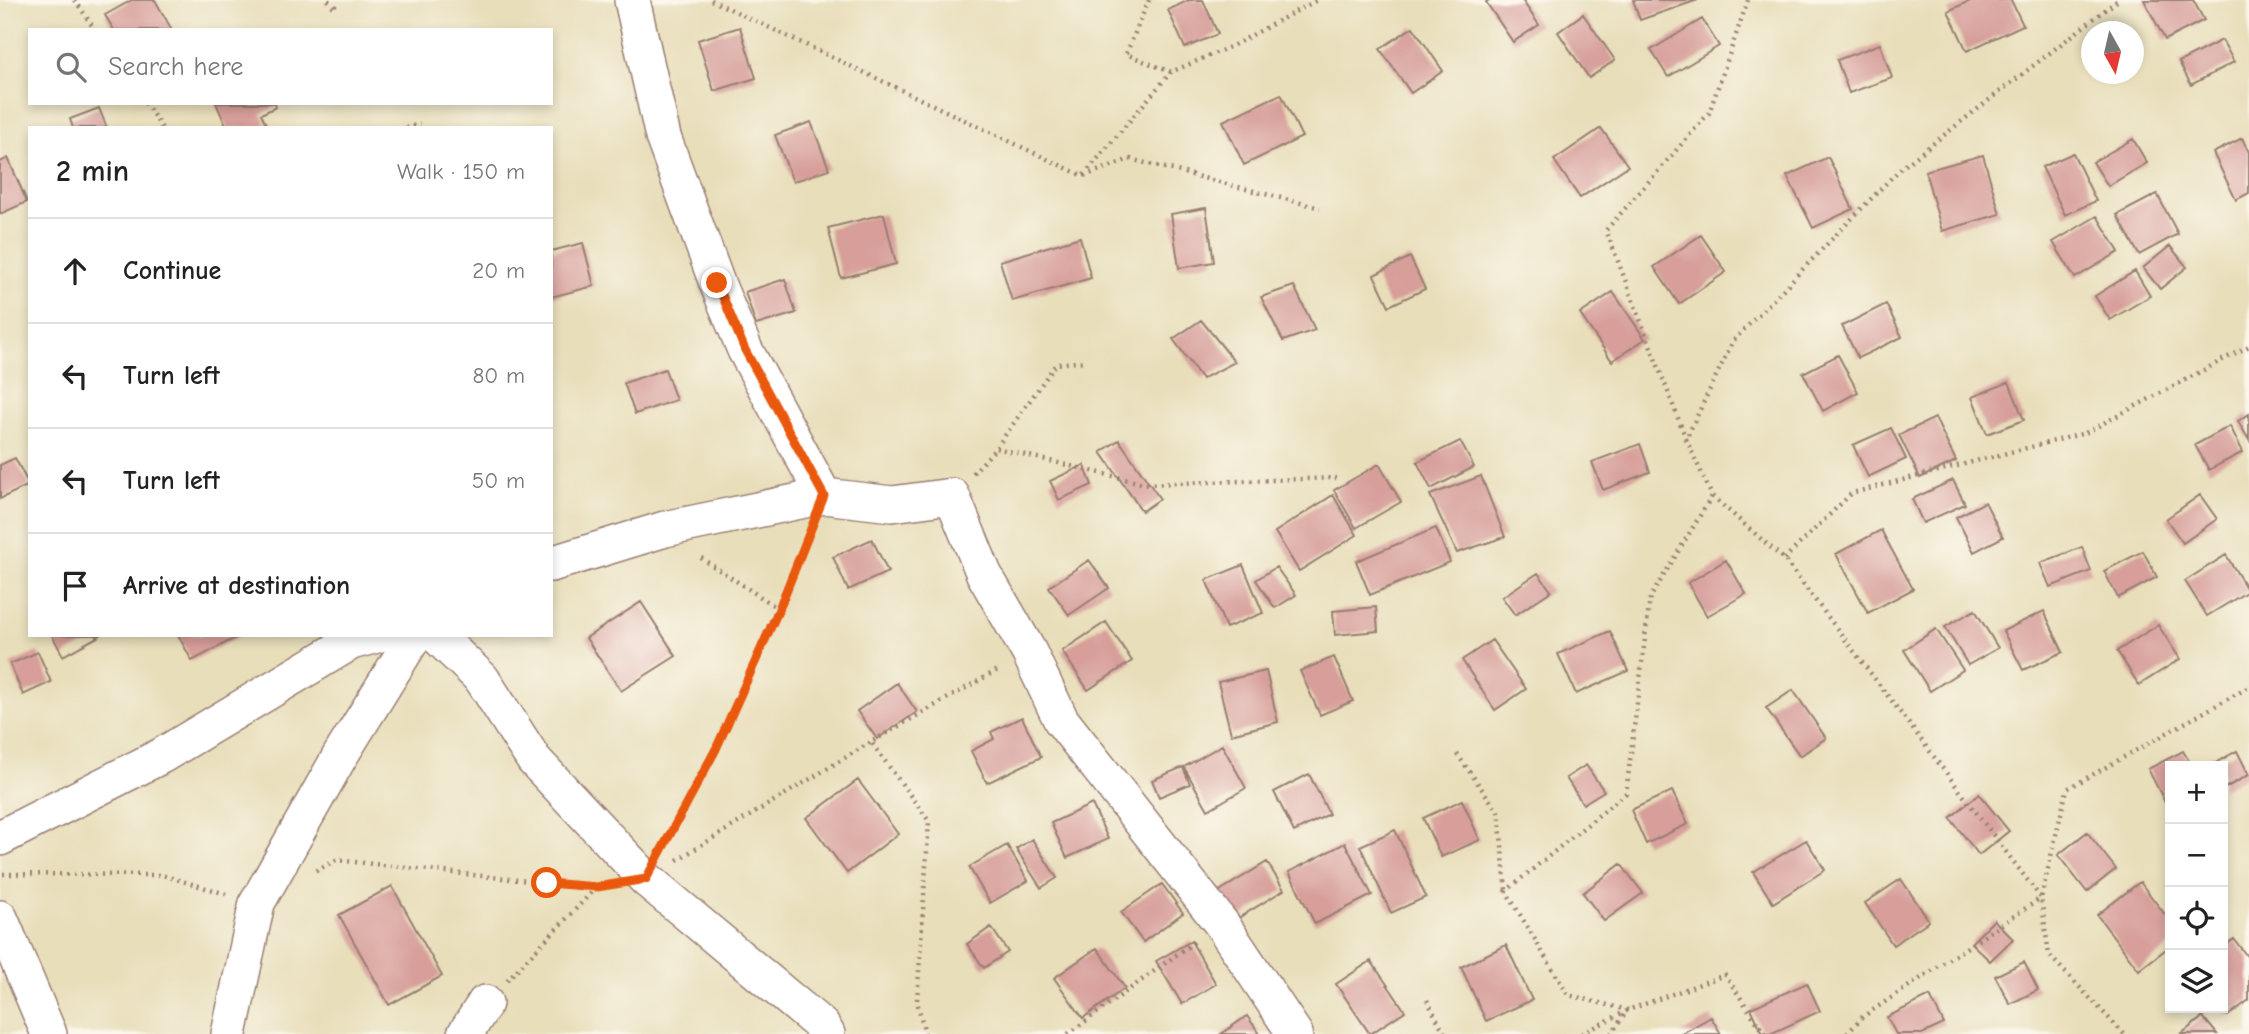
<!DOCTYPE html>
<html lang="en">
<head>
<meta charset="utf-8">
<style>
  body { margin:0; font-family:"Comic Neue",sans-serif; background:#f6f6f6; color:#222 }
  .controls { position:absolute; right:21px; bottom:21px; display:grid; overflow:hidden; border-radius:0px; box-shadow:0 4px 10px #0003 }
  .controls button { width:63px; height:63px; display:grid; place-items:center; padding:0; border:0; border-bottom:2px solid #e0e0e0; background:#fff; color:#222; font:35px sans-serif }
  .compass { position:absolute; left:2081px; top:21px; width:63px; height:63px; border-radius:50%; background:#fff; box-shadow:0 4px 10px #0003; rotate:172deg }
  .stop { position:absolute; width:21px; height:21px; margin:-16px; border:5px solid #ea580c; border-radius:50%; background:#fff }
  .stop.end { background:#ea580c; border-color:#fff; box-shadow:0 2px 7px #0008 }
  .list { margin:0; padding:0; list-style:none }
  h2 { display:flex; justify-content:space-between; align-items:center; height:91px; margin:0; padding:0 28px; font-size:30px }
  h2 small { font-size:23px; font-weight:400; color:#767676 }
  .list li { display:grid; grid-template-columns:46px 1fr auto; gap:21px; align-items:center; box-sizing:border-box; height:105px; padding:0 28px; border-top:2px solid #e0e0e0 }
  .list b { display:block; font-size:26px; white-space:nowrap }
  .list em { font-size:23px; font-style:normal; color:#767676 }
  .icon { flex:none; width:38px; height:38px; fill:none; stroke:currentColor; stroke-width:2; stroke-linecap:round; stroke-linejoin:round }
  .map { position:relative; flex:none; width:2249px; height:1034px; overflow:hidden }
  .search { position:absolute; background:#fff; box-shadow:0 4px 10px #0003; left:28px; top:28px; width:525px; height:77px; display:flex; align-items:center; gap:18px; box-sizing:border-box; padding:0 24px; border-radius:0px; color:#767676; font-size:26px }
  .panel { position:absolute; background:#fff; box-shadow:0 4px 10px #0003; left:28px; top:126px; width:525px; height:511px; border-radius:0px }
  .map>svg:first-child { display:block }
  .building { fill:#d79e9a }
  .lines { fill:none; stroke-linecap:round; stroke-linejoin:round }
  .minor-casing { stroke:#997e72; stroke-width:38 }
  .path { stroke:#997e72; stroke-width:4.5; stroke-dasharray:2 5; stroke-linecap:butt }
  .minor { stroke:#fff; stroke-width:35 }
  .route { stroke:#ea580c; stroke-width:9 }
</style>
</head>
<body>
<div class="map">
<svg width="2249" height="1034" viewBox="0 0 2249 1034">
  <rect width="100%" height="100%" fill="#fbf7ec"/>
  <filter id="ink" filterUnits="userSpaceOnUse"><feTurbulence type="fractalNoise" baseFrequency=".0143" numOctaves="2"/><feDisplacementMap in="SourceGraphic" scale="14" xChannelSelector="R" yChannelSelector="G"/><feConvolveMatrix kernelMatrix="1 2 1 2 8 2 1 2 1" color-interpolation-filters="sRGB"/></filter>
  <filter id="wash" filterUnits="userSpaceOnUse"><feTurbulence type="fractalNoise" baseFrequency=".00686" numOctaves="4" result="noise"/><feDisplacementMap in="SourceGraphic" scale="28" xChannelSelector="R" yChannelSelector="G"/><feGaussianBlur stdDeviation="1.57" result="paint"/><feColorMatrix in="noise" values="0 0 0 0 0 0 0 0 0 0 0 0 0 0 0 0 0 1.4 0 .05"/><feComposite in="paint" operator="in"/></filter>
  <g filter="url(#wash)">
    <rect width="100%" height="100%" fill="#e8deba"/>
    <g id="blocks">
      <path class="building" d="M132,0H155L172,30H114L105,15Z
        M1189,0H1203L1218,34L1185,48L1168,10Z
        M1489,0H1522L1539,25L1513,42L1486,2Z
        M1633,0H1698L1640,20Z
        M1972,0H2011L2023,25L1967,51L1948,11Z
        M2144,0H2193L2204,20L2165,40Z
        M1583,14L1615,60L1589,78L1558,32Z
        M1702,19L1719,46L1668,77L1651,50Z
        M740,27L756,78L714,91L698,40Z
        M1413,27L1443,71L1411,93L1380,49Z
        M2222,40L2234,62L2191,85L2179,62Z
        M1880,44L1892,78L1849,93L1837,60Z
        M1281,94L1302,137L1244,165L1223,121Z
        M216,103H275L276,107L261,114L266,124L258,128H227Z
        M99,108L107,128H73L70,119Z
        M811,122L829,169L793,182L775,135Z
        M1601,128L1628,166L1580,198L1554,160Z
        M2242,138L2249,152V193L2236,200L2213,153Z
        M2133,139L2147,163L2108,186L2093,162Z
        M2073,153L2096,201L2065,215L2042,167Z
        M1983,155L2000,214L1942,231L1925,171Z
        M1828,157L1853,209L1813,228L1787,176Z
        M8,158L27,202L0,214V162Z
        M2157,194L2178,234L2139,255L2117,215Z
        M1206,208L1214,262L1179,268L1171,214Z
        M884,214L896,264L841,278L828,228Z
        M2097,216L2119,252L2075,278L2053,242Z
        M1701,235L1726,272L1679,304L1654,267Z
        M1080,237L1091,278L1012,301L1000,261Z
        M583,243L594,286L551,297V251Z
        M2170,246L2187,267L2160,289L2143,268Z
        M1410,257L1425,289L1389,306L1374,275Z
        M2135,271L2150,296L2110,320L2095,296Z
        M785,279L796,313L756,325L745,292Z
        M1294,286L1315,330L1283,341L1261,297Z
        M1613,292L1645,339L1612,361L1580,314Z
        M1886,304L1902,337L1858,358L1842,326Z
        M1201,320L1235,362L1202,379L1173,339Z
        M1838,355L1858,392L1823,411L1803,373Z
        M665,369L676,400L635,414L624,383Z
        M2009,382L2024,420L1987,434L1972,397Z
        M2249,414V440L2238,421Z
        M1935,418L1956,461L1920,478L1899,435Z
        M2230,426L2243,452L2209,470L2195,445Z
        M1891,428L1906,459L1868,477L1853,445Z
        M1119,440L1160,499L1142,511L1101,452Z
        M1460,441L1474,467L1431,489L1417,462Z
        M1640,444L1650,472L1603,490L1592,462Z
        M15,458L29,485L0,499V465Z
        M1379,464L1401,502L1356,528L1334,490Z
        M1084,465L1092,485L1059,500L1050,481Z
        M1481,476L1505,537L1457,553L1430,495Z
        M1953,480L1965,504L1923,523L1912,499Z
        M1333,495L1357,535L1299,571L1275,532Z
        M2200,495L2217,519L2183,543L2166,519Z
        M1985,502L2003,537L1974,552L1956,517Z
        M1436,528L1450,562L1370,595L1356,561Z
        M1881,530L1913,589L1868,613L1836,554Z
        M872,539L888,572L848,590L833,557Z
        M2082,547L2091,571L2050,587L2040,563Z
        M2143,551L2157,577L2118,598L2104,571Z
        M2226,555L2248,591L2207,616L2185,581Z
        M1089,560L1109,588L1069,615L1049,587Z
        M1726,560L1746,594L1707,616L1688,583Z
        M1243,565L1263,613L1226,628L1206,580Z
        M1276,567L1296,595L1275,608L1256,580Z
        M1538,573L1551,591L1515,615L1502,597Z
        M641,602L676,656L621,691L586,638Z
        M1376,607L1378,631L1335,635L1333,611Z
        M1975,610L1998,648L1968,665L1945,627Z
        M2044,611L2063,652L2023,670L2003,631Z
        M1106,622L1132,661L1088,690L1062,651Z
        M2158,625L2180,659L2139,685L2117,651Z
        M1936,629L1963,670L1930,691L1904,650Z
        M1610,631L1628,671L1576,694L1558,654Z
        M52,635H101L63,656Z
        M178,635H241L192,661Z
        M1492,640L1526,689L1495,710L1462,660Z
        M38,652L51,682L23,695L10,664Z
        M1334,657L1353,701L1320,715L1300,671Z
        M1266,671L1278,722L1231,734L1218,682Z
        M897,683L917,712L877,739L857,711Z
        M1793,690L1826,738L1800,756L1766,708Z
        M1022,717L1041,757L987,783L971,751L994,739L991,732Z
        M1222,745L1246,788L1208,810L1184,767Z
        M2183,751L2192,766H2170V812L2148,769Z
        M2237,751L2249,775L2223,789V766H2210Z
        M1586,765L1604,791L1583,804L1566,778Z
        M1183,767L1190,784L1159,797L1152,780Z
        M1309,774L1329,814L1294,832L1274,792Z
        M858,780L898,834L847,873L806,818Z
        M1672,791L1688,824L1646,844L1631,810Z
        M1979,794L2009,831L1979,855L1950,818Z
        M1462,800L1480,840L1441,857L1423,818Z
        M1092,804L1108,839L1067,858L1051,823Z
        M1395,830L1426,897L1391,913L1360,846Z
        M2087,832L2116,869L2087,892L2058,855Z
        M1032,839L1057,878L1041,888L1016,849Z
        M1806,840L1825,870L1773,903L1753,872Z
        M1345,843L1372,895L1315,924L1289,872Z
        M1007,845L1028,881L990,903L969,867Z
        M1267,862L1284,890L1230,923L1213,895Z
        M1621,864L1643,893L1604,921L1583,893Z
        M1901,879L1929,921L1893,945L1865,903Z
        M2140,882L2170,921V946L2139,970L2097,915Z
        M1162,884L1183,913L1143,942L1121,912Z
        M392,886L442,976L389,1005L339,915Z
        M1994,920L2013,939L1990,961L1971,943Z
        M991,927L1008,952L984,968L967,944Z
        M2234,939L2249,959V1000L2228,1016L2221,1008L2223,947Z
        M1191,941L1216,984L1182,1004L1156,961Z
        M1506,945L1532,1000L1486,1021L1461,967Z
        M1097,948L1125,988L1083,1018L1054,978Z
        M1371,961L1405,1011L1370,1034L1336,984Z
        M2024,962L2038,990L2010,1004L1995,976Z
        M1807,983L1820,1011L1770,1034H1763L1751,1008Z
        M1930,996L1944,1024L1922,1034H1896L1887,1017Z
        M1247,1016L1260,1034H1221Z
        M1711,1017L1721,1034H1681Z
        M2203,1017L2217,1034H2181Z"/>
    </g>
  </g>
  <g filter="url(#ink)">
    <use href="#blocks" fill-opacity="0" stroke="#997e72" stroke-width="2"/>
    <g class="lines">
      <g class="minor-casing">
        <path id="minor" d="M632,0L663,137L717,283L745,350L824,496
          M551,564L665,529L824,496L892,504L952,496L984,574L1029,652L1061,720L1221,923L1295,1034
          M436,635L482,679L534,760L646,879L822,1026L827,1034
          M0,838L161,756L351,642L377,635
          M0,918L49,1034
          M229,1034L257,903L340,756L415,635
          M465,1034L485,1003"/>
      </g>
      <path class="path" d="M75,0L95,30
        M328,0L335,9V0
        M711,0L1083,176L1171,72L1232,46L1317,0
        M1149,0L1126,54L1171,72
        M1748,0L1709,113L1606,230L1686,439L1733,341L1899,170L2118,0
        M145,103L162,128
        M406,128L420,124
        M1084,176L1130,159L1320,208
        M1686,439L1712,496L1784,559L2041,898L1861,1018L1847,1034
        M996,448L1146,484L1336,478
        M973,473L996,448L1056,364L1086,361
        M701,558L779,609
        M1784,559L1852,493L2085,433L2249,346
        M1457,754L1499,813L1506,890
        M663,847L717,749L808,535
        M677,860L871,742
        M316,871L336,860L547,883L604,886
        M3,874L162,875L226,894
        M507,980L596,888
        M1427,1000L1445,1034
        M1628,1010L1568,995L1506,891L1626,793L1650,598L1712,496
        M925,1034L917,1001L929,821L871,742L1001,668
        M1068,1034L1194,942
        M1582,1034L1628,1010L1725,975L1765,1034
        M1611,1034L1627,1011
        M2124,1034L2049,955L2041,898L2067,789L2249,687"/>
      <use href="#minor" class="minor"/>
    </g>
  </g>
  <g class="lines" filter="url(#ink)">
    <path class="route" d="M547,883L597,887L646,879L716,749L779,609L824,496L745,350L717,283"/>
  </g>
</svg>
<div class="controls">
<button>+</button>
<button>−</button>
<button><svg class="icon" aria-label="locate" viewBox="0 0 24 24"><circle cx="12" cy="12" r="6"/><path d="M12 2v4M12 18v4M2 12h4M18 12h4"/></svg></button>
<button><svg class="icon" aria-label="layers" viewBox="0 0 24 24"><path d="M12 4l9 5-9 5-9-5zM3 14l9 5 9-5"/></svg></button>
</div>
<svg class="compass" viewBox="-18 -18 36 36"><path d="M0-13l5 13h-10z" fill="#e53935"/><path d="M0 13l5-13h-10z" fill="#767676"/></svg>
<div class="stop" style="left:547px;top:883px"></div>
<div class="stop end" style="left:717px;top:283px"></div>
<div class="search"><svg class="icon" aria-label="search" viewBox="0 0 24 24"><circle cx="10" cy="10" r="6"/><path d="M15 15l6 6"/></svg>Search here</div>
<section class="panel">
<h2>2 min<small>Walk · 150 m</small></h2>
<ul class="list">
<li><svg class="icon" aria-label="ahead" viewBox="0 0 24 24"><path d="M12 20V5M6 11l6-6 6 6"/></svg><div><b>Continue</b></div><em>20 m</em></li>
<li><svg class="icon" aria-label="left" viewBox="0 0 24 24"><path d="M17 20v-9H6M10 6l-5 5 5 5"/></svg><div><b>Turn left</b></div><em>80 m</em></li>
<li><svg class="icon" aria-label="left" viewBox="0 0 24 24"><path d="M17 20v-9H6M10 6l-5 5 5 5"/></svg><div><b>Turn left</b></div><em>50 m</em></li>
<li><svg class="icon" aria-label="arrive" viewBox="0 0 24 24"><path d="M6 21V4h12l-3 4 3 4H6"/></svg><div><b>Arrive at destination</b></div></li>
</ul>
</section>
</div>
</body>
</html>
